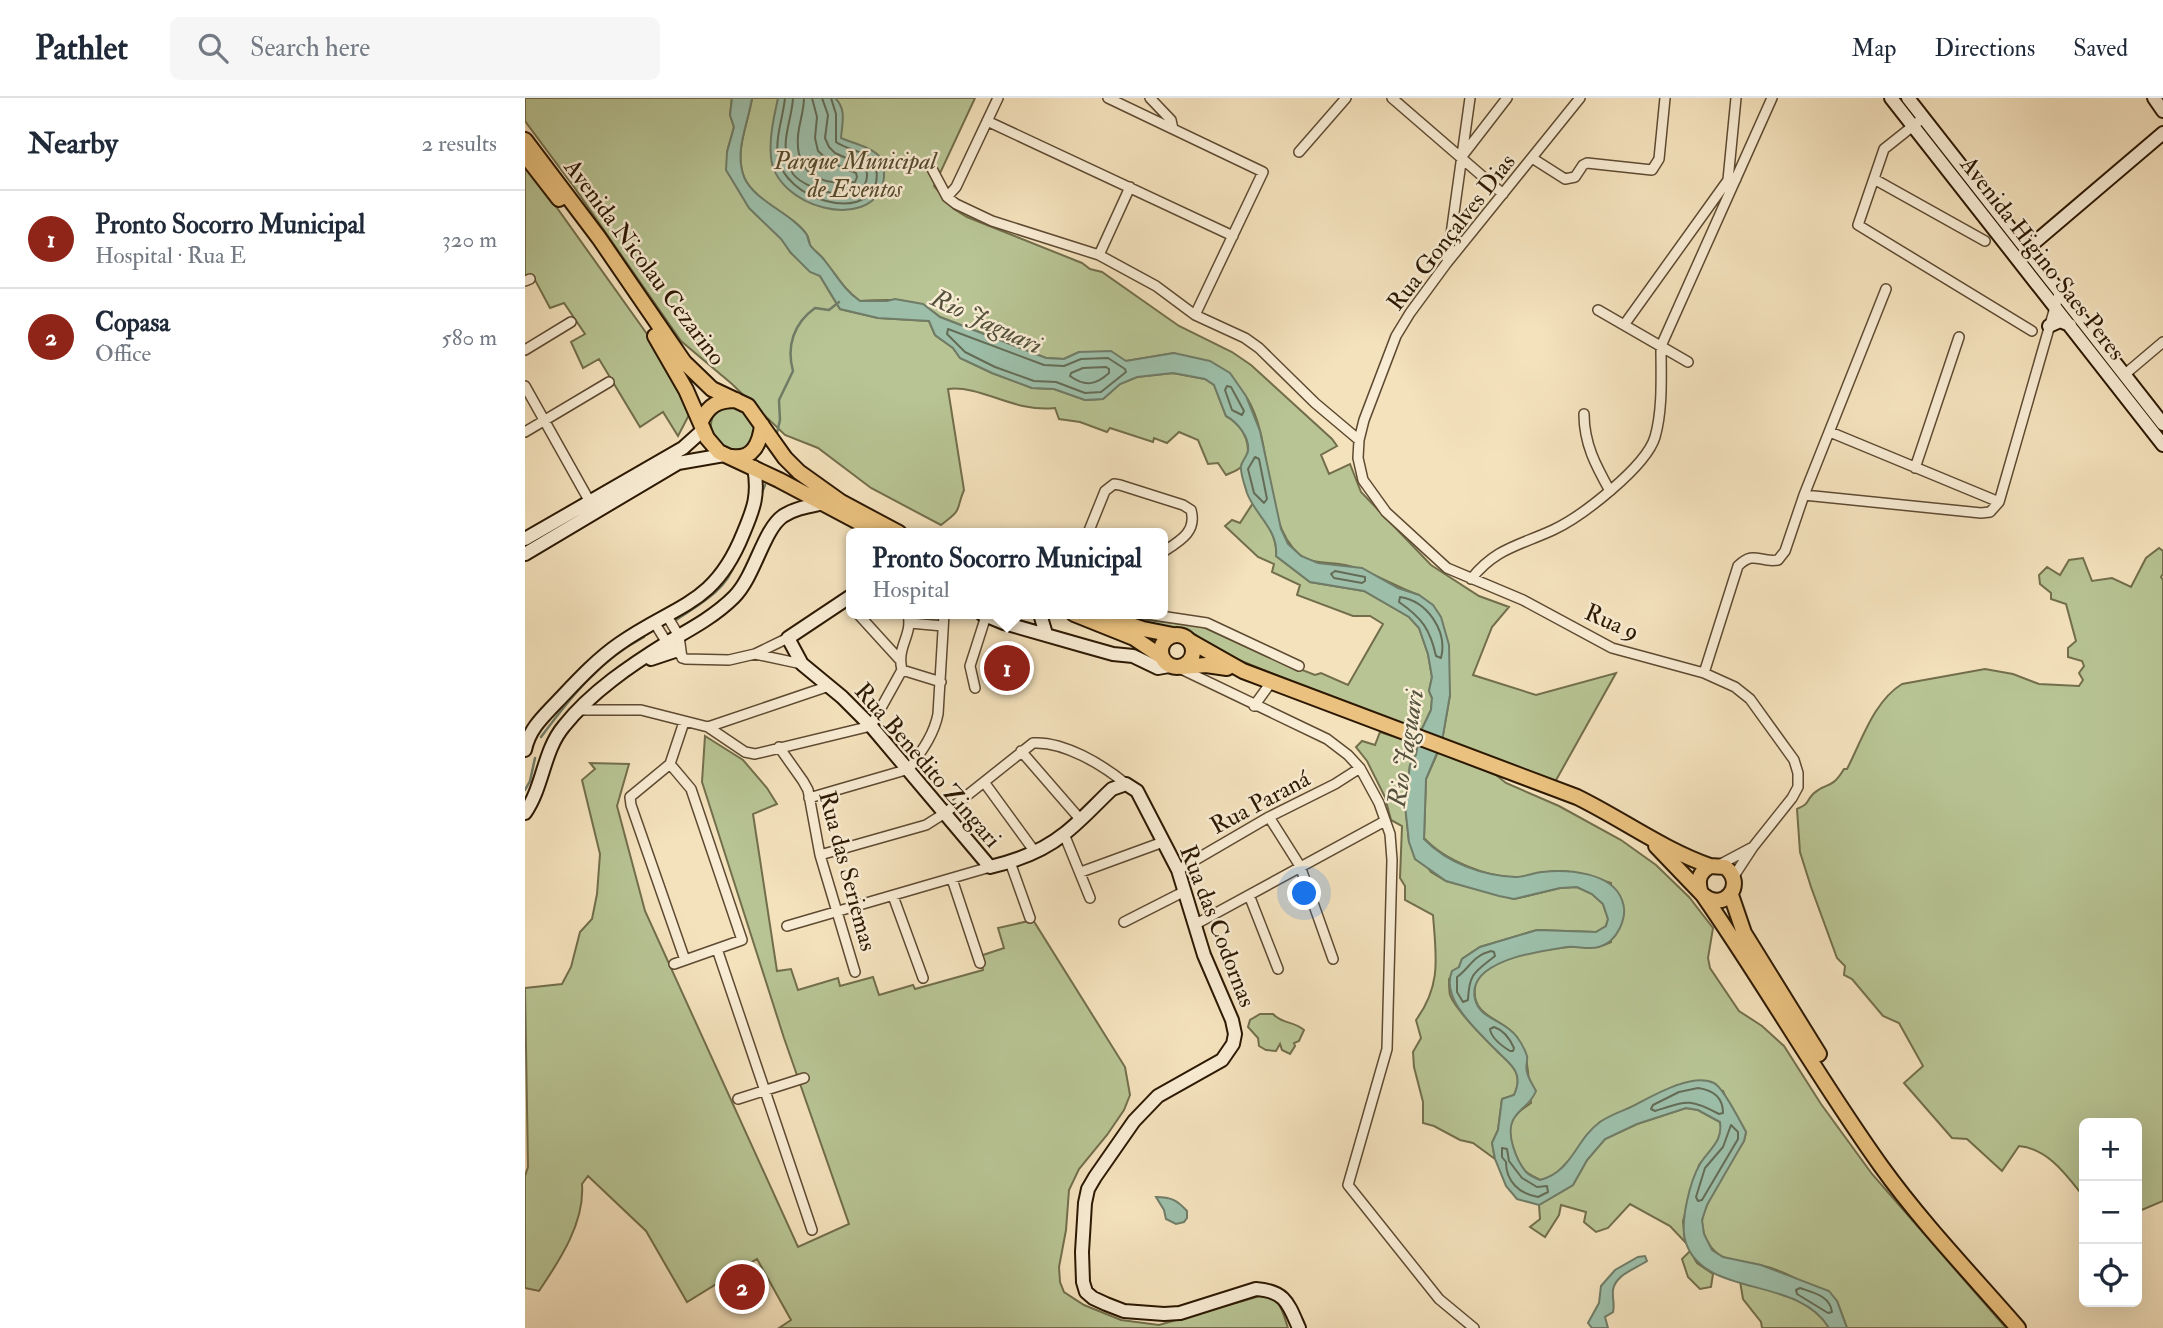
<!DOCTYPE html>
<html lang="en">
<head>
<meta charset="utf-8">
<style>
  body { margin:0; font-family:"IM FELL Double Pica",serif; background:#f6f6f7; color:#1f2937 }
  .controls { position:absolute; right:21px; bottom:21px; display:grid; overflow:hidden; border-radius:10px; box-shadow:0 7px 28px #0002 }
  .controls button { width:63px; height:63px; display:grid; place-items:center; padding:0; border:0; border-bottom:2px solid #e0e1e3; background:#fff; color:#1f2937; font:35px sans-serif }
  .you { position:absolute; left:780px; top:796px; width:24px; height:24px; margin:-18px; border:5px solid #fff; border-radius:50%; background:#1a73e8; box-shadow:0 0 0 10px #1a73e833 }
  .badge { display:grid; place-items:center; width:46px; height:46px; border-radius:50%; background:#8f2418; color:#fff; font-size:23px; font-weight:700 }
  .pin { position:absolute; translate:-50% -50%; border:4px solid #fff; box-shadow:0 2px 7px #0006 }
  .popup { position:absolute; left:321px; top:430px; width:322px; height:91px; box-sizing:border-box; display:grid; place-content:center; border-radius:10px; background:#fff; filter:drop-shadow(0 2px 5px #0005); font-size:23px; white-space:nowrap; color:#747a83 }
  .popup b { font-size:26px; color:#1f2937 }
  .popup::after { content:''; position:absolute; left:50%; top:100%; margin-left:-14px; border:14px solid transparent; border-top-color:#fff }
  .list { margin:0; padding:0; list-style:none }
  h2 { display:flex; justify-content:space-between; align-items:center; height:91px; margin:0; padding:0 28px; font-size:30px }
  h2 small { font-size:23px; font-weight:400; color:#747a83 }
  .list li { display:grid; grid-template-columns:46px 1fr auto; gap:21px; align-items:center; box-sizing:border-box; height:98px; padding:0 28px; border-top:2px solid #e0e1e3 }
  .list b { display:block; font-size:26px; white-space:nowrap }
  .list p { margin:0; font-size:23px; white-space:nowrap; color:#747a83 }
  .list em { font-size:23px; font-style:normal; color:#747a83 }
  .icon { flex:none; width:38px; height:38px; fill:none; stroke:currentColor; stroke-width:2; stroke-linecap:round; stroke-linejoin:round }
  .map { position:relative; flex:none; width:1638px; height:1230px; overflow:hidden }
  header { display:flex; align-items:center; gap:42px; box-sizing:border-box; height:98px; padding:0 35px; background:#fff; border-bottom:2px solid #e0e1e3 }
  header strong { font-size:33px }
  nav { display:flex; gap:38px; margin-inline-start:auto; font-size:24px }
  .search { width:490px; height:63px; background:#f6f6f7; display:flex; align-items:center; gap:18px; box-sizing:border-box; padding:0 24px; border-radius:10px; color:#747a83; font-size:26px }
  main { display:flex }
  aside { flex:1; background:#fff }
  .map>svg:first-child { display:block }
  .green { fill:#b8c494; stroke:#726e4b; stroke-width:2 }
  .water { fill:#9dbfaa; stroke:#707c67; stroke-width:2 }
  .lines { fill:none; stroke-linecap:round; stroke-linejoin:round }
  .shore { stroke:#646c56; stroke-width:2 }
  .stream { stroke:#707c67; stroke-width:2.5 }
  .street-casing { stroke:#5e4a31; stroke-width:12 }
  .secondary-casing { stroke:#2c1802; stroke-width:16 }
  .primary-casing { stroke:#2c1802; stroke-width:18 }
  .street { stroke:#f8ecd4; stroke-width:9 }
  .secondary { stroke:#f8ecd4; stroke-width:12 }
  .primary { stroke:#eac17e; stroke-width:14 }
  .labels { text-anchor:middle; stroke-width:5; stroke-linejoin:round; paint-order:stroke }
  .park-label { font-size:24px; font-style:italic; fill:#564c2e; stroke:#f8ecd4 }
  .street-label { font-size:24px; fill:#2c1802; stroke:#f8ecd4 }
  .water-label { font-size:26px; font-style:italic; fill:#54523d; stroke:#f8ecd4 }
</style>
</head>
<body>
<header>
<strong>Pathlet</strong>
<div class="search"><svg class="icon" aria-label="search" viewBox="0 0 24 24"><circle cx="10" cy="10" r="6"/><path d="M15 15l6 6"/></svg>Search here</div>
<nav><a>Map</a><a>Directions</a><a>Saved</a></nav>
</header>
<main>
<aside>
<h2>Nearby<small>2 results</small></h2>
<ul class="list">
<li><span class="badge">1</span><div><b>Pronto Socorro Municipal</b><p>Hospital · Rua E</p></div><em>320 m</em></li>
<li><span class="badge">2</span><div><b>Copasa</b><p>Office</p></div><em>580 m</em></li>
</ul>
</aside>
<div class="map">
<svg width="1638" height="1230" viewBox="0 0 1638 1230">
  <rect width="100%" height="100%" fill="#f4e2bd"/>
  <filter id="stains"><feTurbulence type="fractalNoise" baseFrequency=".00286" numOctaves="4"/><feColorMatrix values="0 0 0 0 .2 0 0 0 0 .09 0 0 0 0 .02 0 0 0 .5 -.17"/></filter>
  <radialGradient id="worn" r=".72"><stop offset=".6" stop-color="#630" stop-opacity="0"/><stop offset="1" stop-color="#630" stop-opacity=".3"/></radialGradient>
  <path class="green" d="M0,0H207L205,17L209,29L202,54L266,155L295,178L315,211L353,220L404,223L410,237L428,250L435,260L467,275L507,290L529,291L560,302L578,301L595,286L612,279L648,275L680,281L689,287L701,318C719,327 731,352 716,369C712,373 705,375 701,377L693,365L683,366L673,342L654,334L642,345L629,340L628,344L585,330L582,334L555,324L534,321L530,310C489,315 457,287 423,291L439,392C430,413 439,410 416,427L346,390L293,350L260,337L207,286L156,243L49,89L0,23Z
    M227,0H450L409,88L429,111L442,119L557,165L565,171L577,174L654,228L707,254L726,267L807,341L812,348L796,357L804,376L825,366L836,394L906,467L954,498L984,509L967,529L948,577L1011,597L1091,575L1030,684L917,643L925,597L894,497C867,488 843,470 814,466C800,464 785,466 774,456C737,425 749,343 722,300C715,290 663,263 649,255L601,263L554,254L539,261L521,260L415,219C393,199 364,201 335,203C319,192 312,178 300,163C296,157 289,153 285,147C284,144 284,140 282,137C267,115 229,104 219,79C209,53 223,26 227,0Z
    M0,65L127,243L166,313L153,338L138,314L115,329L74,261L58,270L46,244L60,236L39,205L25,210L9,180L0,185Z
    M207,308L215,310L230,324V342L220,352H202C189,340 179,329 192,312Z
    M728,405C739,420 753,439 751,458L785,484L839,493L884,519L894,530L903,556L907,579L904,593L907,600L906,612L895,635L694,554L665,533L655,530L612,529L580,516H601L613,521L676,528L741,558L790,577L796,575L823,587L858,526L845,518H828L772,497L775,487L747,474L749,466L733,459L700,428L707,422L715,425Z
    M1634,450L1638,453V476L1636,479L1638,482V1103L1612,1114V1025H1559V1099C1542,1078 1524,1051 1494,1048L1477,1073L1442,1041L1427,1040L1379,985L1398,968L1374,925L1358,918L1327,881L1319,877L1320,868L1312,860L1286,789L1275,754L1272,711C1285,705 1280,705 1288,696C1300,684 1306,693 1319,671H1322C1337,642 1349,603 1377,586L1460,571L1488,576L1514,586L1554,588L1558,582L1554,575L1559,568L1557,563L1543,559V550L1551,543L1541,506L1526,501V495L1515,486L1514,477L1522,469L1535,477L1544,462L1558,460L1567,483L1587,480L1606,489L1621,460Z
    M855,634L891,646V657L885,667L880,707L884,744L906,774L921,783L989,801L1035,790L1052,789L1067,796L1078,806L1083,821L1081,828L1071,834L1012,832L955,849L937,861L934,869L924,881C924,886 924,892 925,897C931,913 959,940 971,952C985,966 1000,974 989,997L977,1001L973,1032L967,1045L970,1061L948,1045L935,1042L909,1028L898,1025V1004L889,969L888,954L896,940L891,922C917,887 911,858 908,817L880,802V788L875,780L877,728L866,722L860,699L842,663L831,649L837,643L850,647Z
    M180,638L218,662L242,690L252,706L228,716L252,873L266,871L273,892L313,880L315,888L348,879L354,897L388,887L390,891L458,872L455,858L479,850L473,830L508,822L600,969L605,997L599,1012L582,1037L554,1071L544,1092L541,1132L534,1169L535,1184L539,1194L559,1207L596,1222L634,1227L735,1198C756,1198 757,1213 763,1230H254L266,1222L232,1161L162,1204L121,1133L63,1078L57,1086C60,1124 35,1162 14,1193L0,1190V1078L3,1069L0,890L37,886L46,869L55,834L67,821L72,796L75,756L57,682L70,671L65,665L104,666L92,708L120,813L273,1149L324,1126L259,940L177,684Z
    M913,654L971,677L981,685L1034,708L1096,742L1131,767L1164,799L1188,830L1183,860L1185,870L1214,913L1237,928L1259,948L1296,1006L1347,1076L1481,1230H1322L1312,1203C1288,1190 1262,1173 1235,1167C1222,1164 1210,1164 1198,1159C1186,1153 1177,1138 1177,1124C1177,1107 1209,1059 1219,1043L1221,1034L1203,1005L1198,993L1152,987L1075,1024L1061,1038L1050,1056L1028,1079L1015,1082C1010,1079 1004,1077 1000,1073C992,1063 982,1039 986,1025C989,1016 999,1010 1006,1005C1003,983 1005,957 991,938C977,920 946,919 950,889C952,878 965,868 975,863C987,857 1030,850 1044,849C1063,847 1067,853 1086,844V785C1070,780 1054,774 1037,773C1022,772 1009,778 994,779C964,781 919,762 899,740L901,681Z
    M735,916H748C757,926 769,923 779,932L774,943L769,945L770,948L765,956L757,952L755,946L751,953L741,952L734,948L733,940L723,929L725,922Z
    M1161,1010L1173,1012L1195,1024L1197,1034L1192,1045L1174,1067L1158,1123L1160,1144L1145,1128L1105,1106L1083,1130L1071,1134L1059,1124L1061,1114L1036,1107L1034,1117L1020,1139L1005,1129L1015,1121L1014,1107L1048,1087L1062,1062L1080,1041L1112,1026Z
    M1165,1153L1172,1165L1188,1176L1186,1189L1175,1191L1163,1179L1157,1161Z
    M1215,1183C1245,1191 1288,1202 1304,1230H1237L1236,1224L1218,1201Z"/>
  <path class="water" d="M207,0H227C223,26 209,53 219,79C229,103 267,115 282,137C282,138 285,147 285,147C289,153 296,157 300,163C312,178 319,192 335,203H362L370,201L398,206L415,219L521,260L539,261L554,254L586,253L601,263L649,255L685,263L705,275L721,298L735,333L756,431L763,446L776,458L793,465L837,470L873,490L894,497L908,507L916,519L924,547L925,597L917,643L901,681L899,741C922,765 958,778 991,779C999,779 1008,775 1017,774C1042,771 1087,774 1097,802C1104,819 1092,844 1074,849C1064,852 1052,848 1042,849C1016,853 941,862 950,901C955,922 979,921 992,939C995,943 1000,952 1002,958C1003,963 1000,969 1002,974C1003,980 1008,987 1011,993C1005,1008 995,1009 988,1022C981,1036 991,1062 1001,1074C1004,1077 1010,1080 1015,1082C1048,1073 1050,1042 1075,1024C1083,1018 1094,1014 1104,1010C1124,1000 1166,974 1189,985C1198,989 1215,1023 1221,1034L1219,1043L1182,1107L1177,1122L1179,1136L1187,1152L1198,1159L1236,1167L1304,1193L1312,1203L1322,1230H1304C1274,1178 1180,1200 1161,1145C1154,1126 1165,1083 1175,1066C1184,1051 1198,1044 1195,1024L1173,1012L1161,1010L1112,1026L1080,1041L1062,1062L1048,1087L1014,1107L992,1101L981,1088L970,1061L967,1045L973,1032L977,1001L989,997C1000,973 984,966 970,951C952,932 915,901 927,873L934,869L937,861L955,849L1012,832L1071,834L1081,828L1083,821L1078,806L1067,796L1052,789L1035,790L989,801L974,798L921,783L890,761L884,744L880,707L885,667L891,657L895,635L906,612L907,600L904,593L907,579L903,556L894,530L884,519L839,493L785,484L751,458C754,432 730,417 722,395C720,388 715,375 716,368C717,363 722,358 723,353C725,339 712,324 701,318L689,287L680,281L648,275L612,279L595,286L578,301L560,302L529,291L507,290L467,275L435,260L428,250L410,237L404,223L353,220L315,211L295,178L285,174L266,155L256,141L224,110L201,72L202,54L209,29L205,17Z
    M253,0H310C322,11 317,26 316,40C327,45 347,49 355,59C359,65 360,78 358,85C345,135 250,109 246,59C244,39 249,19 253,0Z
    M631,1099C646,1099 652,1102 662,1113V1120L659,1124L651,1126L641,1121L639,1112Z
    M1120,1158L1122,1163C1110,1171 1090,1177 1088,1192C1087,1200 1090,1206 1088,1214L1080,1219L1083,1230H1067L1063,1225L1074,1205L1076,1188L1090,1172L1113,1159Z"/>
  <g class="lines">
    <path class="shore" d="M260,0C258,20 250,39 253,59C259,101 340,125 351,85C352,79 352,69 349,63C344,55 320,51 311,44V16L306,0
      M268,0C267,20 257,40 262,60C263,64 266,72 268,76C283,95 351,112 341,69L310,55L304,49L300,40L303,17L297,0
      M279,0C279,13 274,25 273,38C270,76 295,88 330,84L332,79L331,75L305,64L293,53L290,40L292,19L287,0
      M423,231L519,267L539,268L556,261L583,260L600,271L601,274L576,294L560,295L531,284L509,283L470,269L440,254L422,236Z
      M581,269L584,271V275C571,287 560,289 545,278L546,275L558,270Z
      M702,288L706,289L719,313L717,317L707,312L700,292Z
      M730,359L734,361L742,401L739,405L729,395L723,371Z
      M810,473L840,479V483L837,485L809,480L806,476Z
      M875,499C902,503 923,533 916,560L911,558C905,531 897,520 874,504Z
      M966,853L969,854L970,858C950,874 944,875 943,902L938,904L932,894V879C945,870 947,858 966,853Z
      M969,929C978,932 985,941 989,950L988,953H985C977,948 966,940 965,931Z
      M1173,990C1188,992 1198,999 1198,1015L1194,1016C1164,1000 1162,1003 1130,1013L1126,1011L1128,1007L1154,994Z
      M1206,1027L1213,1034V1041L1177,1102L1173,1103L1171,1099L1180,1070L1198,1049Z
      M977,1050L982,1051L984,1063L997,1080L1012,1089L1022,1088L1023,1094L1013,1099C994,1096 981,1083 981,1064L977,1059Z
      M1275,1190C1289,1195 1305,1198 1307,1214L1303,1215L1272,1196L1271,1192Z"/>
    <path class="stream" d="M251,339L255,322L254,302L268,273C261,248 269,225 290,210L304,212L314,204
      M236,397L240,387
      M151,522C173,507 201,493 210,465
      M16,639C45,600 75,562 119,539
      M0,692L5,683L10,660"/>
    <g class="street-casing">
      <path id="street" d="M583,0L738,74L670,217
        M625,0L646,22L648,31
        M867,0L978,96
        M1055,0L921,166L885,215L871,238L839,322L834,342L833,360L838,382L861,414L922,470L998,502L1087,550L1179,575L1210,589L1225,601L1269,662L1273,675V689L1267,700L1228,749L1209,778
        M1398,20L1359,51L1333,127L1507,233
        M462,23L708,138
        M774,54L821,0
        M938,57L982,0
        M1007,60L1040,81L1050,79L1058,67L1062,65L1127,72L1134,61L1140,0
        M406,69L422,99L431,106L467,123L574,157L631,188L670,217L720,240L734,250L790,305L834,342
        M1349,81L1460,143
        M1203,82L1211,0
        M422,99L431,89L473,0
        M574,157L605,89
        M922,165L945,0
        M0,183L5,181
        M1073,212L1163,264
        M1099,227L1203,82L1211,81
        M0,252L46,224
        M1599,277L1638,244
        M0,288L65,404
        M1059,316C1059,346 1071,368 1085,393
        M0,334L84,284
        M1390,370L1434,239
        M1279,397L1456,415L1465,414L1474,404L1305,334
        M1474,404L1535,192
        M563,435L580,393L589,386L595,387L658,407L666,412C672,434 655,443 638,454
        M946,481C971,450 993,448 1028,432C1056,419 1121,369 1130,339C1138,311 1136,277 1136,248L1247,0
        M333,516L374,561
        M622,516L682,525L774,568
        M142,518L154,538L157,560
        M129,524L142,545L160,561L204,562L230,556L277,566
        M385,525L418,528
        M230,556L263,540
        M654,570L802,641L823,657L835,670L854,705L865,736L867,762L862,951L823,1087L914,1201L949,1230
        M377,572L416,584
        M1179,575L1213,468C1229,452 1234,465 1253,462L1260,453L1279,397L1361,191
        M450,590L445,568L461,518
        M729,608L747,583
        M53,612H116L183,629L220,654L230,656L346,628L377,572C371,548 388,538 383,516
        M159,624L145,666L105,699L106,707L160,862
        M183,629L304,588
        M254,649L278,683L283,692L295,757L330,874
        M496,653L555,721
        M145,666L166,691L217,842L149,866
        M459,684L510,754
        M284,700L384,671C396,654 409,637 413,616L419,516
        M744,719L775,768L808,861
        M539,736L565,800
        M295,757L401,727L420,715L508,645C539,643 578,667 601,686
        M485,764L505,820
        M1194,767L1226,750
        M653,772L744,719L810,686L835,670
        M556,774L638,744
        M427,781L455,865
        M724,797L753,871
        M368,798L398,880
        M599,824L660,793
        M671,826L860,723
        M262,828L465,769
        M192,851L287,1132
        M213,1001L279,980"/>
    </g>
    <g class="secondary-casing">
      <path id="secondary" d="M1366,0L1638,347
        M1383,0L1638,326
        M1629,0L1638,13
        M1503,150L1638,35
        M1524,228L1535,223L1545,227
        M0,441L158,350L178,332
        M0,456L153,365L199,357
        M326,498L263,540L277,566L317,599L346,628L465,769C491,763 518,753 539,736C556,723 571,706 587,691L601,686L612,693L653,772L679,857L707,922L710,936L708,946L697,962L633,998L609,1023L570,1079L563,1091L560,1105L557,1154L558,1184L561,1194L568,1200L581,1206L599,1213L639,1216L655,1215L731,1191C760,1193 763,1205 774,1230
        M457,516L479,525L556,547L588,556L608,558L633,570L644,568
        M515,516L521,536
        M126,561L150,553
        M0,652C4,631 18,619 32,604C52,583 71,562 94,546C151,506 189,508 218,436C229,410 234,397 229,369
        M0,715C19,687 18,653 39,628C66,594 106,567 143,544C166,531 190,518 209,499C230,478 238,432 258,418C270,410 285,408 299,405"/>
    </g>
    <g class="primary-casing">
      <path id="primary" d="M0,42L74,140L159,264L187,291L223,308L260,360L274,374L316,404L374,435
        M0,57L34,101
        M130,238L161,292L182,340L194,354L254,382L354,435
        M176,323C184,307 193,302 211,302
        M207,359C228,362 235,345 237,327
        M549,516L609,540L637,559
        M586,520L618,531L648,537
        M636 553a16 16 0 1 1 32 0a16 16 0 1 1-32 0Z
        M665,543L718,573L1052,699C1097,721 1137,751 1185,768
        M657,569L681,567L702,570
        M1131,748L1178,797C1199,815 1222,786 1200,769L1185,768C1175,774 1172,781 1175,792
        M1178,797C1240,886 1293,980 1356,1068C1397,1125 1447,1177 1493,1230
        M1206,797L1219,835L1294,956"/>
    </g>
    <use href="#street" class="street"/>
    <use href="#secondary" class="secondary"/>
    <use href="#primary" class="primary"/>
  </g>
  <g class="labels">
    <g class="park-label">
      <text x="330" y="71">Parque Municipal<tspan x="330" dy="28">de Eventos</tspan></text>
    </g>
    <g class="street-label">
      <text transform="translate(926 134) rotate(-52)" y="8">Rua Gonçalves Dias</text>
      <text transform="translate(1518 160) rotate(52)" y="8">Avenida Higino Saes Peres</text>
      <text transform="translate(120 164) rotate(53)" y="8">Avenida Nicolau Cezarino</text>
      <text transform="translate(1087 524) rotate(24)" y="8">Rua 9</text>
      <text transform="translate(403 667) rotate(49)" y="8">Rua Benedito Zingari</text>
      <text transform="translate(735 704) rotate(-28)" y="8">Rua Paraná</text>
      <text transform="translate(323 773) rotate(75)" y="8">Rua das Seriemas</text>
      <text transform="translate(693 828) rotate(69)" y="8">Rua das Codornas</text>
    </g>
    <g class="water-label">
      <text transform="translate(462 223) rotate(25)" y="9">Rio Jaguari</text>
      <text transform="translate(880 650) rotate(-81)" y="9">Rio Jaguari</text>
    </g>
  </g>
  <rect width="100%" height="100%" filter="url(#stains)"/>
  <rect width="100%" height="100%" fill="url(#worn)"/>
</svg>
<div class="controls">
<button>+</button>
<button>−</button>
<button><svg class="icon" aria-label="locate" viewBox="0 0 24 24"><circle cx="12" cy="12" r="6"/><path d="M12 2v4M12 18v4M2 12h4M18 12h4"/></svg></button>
</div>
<div class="you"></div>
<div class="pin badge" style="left:482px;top:570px">1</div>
<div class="popup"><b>Pronto Socorro Municipal</b>Hospital</div>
<div class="pin badge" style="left:217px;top:1189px">2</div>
</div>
</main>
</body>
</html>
